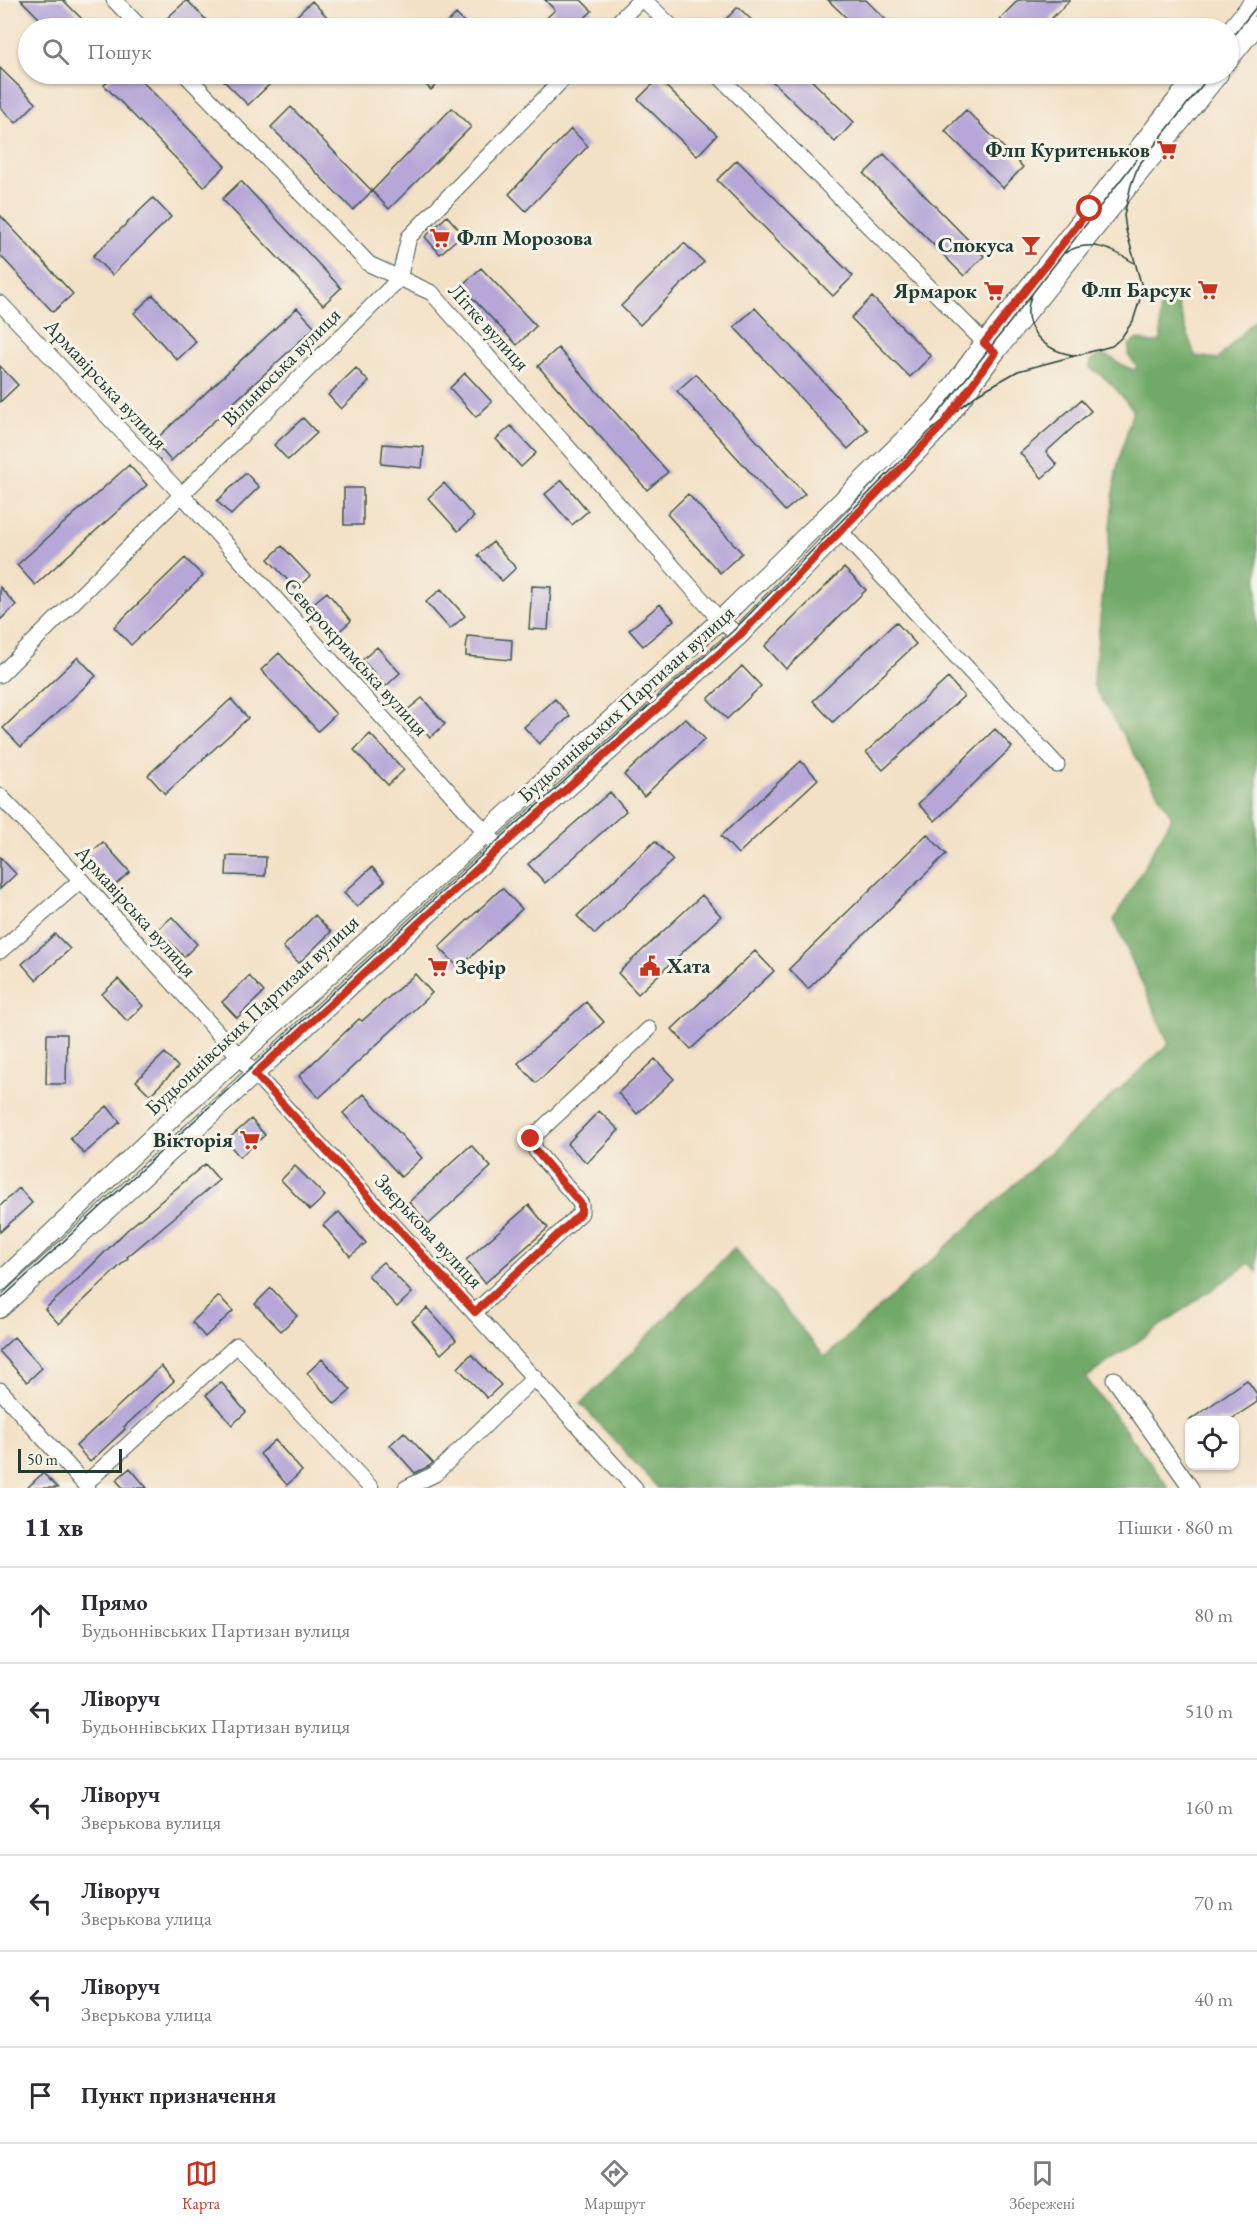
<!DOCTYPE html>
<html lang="uk">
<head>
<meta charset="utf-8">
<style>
  body { margin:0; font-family:"EB Garamond",serif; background:#f2f2f3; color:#2b2b33 }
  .controls { position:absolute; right:18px; bottom:18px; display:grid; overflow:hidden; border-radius:12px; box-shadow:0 2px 4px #0004 }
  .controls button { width:54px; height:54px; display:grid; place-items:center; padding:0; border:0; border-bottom:2px solid #e1e1e2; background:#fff; color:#2b2b33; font:30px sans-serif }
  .scale { position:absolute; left:18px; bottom:15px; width:104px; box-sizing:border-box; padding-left:6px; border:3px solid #1f3d34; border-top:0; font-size:16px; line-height:21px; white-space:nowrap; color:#1f3d34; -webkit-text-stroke:4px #f7f3e8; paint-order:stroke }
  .stop { position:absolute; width:18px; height:18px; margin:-14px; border:4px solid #c8321e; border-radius:50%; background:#fff }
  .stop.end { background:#c8321e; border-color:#fff; box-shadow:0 2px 6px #0008 }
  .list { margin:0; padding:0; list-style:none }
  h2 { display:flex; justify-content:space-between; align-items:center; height:78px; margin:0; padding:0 24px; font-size:26px }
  h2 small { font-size:20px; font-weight:400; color:#7c7c81 }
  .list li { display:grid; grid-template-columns:39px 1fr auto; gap:18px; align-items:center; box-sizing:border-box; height:96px; padding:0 24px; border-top:2px solid #e1e1e2 }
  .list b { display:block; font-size:22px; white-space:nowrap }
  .list p { margin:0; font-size:20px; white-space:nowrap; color:#7c7c81 }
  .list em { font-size:20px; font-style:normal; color:#7c7c81 }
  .icon { flex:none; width:33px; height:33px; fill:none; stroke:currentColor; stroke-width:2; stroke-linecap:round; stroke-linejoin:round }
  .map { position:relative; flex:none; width:1257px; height:1488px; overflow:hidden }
  .search { position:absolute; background:#fff; box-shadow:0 2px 4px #0004; left:18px; right:18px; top:18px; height:66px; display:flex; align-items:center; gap:15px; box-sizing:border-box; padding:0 21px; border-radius:33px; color:#7c7c81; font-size:22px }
  .sheet { height:654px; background:#fff }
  nav { display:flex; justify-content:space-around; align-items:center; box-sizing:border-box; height:84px; border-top:2px solid #e1e1e2; background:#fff; font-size:16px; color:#7c7c81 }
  nav a { display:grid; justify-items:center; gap:3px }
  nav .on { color:#c8321e }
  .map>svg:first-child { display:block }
  .forest { fill:#71a967; stroke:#48734e; stroke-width:1.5 }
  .building { fill:#b6a7d8 }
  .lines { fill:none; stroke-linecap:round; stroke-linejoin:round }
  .minor-casing { stroke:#3f564a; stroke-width:17 }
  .major-casing { stroke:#3f564a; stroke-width:20 }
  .minor { stroke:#fff; stroke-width:15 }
  .major { stroke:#fff; stroke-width:18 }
  .tram { stroke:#1f3d34; stroke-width:1.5 }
  .route { stroke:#c8321e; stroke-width:8 }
  .labels { text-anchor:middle; stroke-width:6; stroke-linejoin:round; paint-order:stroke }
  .poi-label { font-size:21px; font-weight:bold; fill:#1f3d34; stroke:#f7f3e8; text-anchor:end }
  .street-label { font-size:21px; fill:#1f3d34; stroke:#f7f3e8 }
</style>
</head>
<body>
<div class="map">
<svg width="1257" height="1488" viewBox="0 0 1257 1488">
  <rect width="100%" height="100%" fill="#f7f3e8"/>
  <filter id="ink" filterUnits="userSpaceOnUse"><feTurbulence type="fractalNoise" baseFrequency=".0167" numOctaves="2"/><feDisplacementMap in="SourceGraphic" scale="12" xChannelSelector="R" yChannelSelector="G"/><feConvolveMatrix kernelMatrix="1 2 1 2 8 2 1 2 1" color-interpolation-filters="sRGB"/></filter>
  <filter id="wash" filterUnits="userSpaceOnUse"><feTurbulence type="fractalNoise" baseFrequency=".008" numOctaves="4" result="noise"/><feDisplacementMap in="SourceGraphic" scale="24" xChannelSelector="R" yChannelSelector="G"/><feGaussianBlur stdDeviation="1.35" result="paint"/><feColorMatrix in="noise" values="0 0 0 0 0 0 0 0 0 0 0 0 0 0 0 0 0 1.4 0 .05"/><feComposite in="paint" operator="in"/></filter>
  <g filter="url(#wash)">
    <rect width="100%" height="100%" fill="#f3e1c6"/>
    <path class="forest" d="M1170,295L1176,299L1195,356L1218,359L1257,318V1272L1250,1263L1086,1378L1169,1488H658L581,1404L734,1248L825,1357L1169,1044L1114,920L1172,817L1093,685L1116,471L1133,410C1120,393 1108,378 1090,368L1091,360C1111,346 1115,368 1137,370L1136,365L1128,355L1129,345L1137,339L1151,343L1161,341L1160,309L1163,296Z"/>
    <g id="blocks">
      <path class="building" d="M21,0H63L91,28H49Z
        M187,0L214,28H174L165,20Z
        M545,0H581L592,11L574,28H536L555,10Z
        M828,0H866L894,28H857Z
        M1018,0H1070L1042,28H1010L1000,19Z
        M312,1L330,20L321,28H284Z
        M738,7L760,28H717Z
        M456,14L470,28H442Z
        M0,68L36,103L16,123L0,107Z
        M116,74H135L225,166L204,187L104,85Z
        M217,74H258L269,85L248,105Z
        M415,74H447L431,90Z
        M765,74H805L854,122L835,142Z
        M658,79L717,135L697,156L638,99Z
        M291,107L372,191L353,210L271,127Z
        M452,108L471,127L389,209L372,191Z
        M966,110L1023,167L1003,188L945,131Z
        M571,129L588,146L526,211L509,194Z
        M884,154L984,256L964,276L864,174Z
        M737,160L853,276L833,296L717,180Z
        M241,181L341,288L323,305L222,199Z
        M153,198L171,217L112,275L93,256Z
        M0,215L73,294L53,312L0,255Z
        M447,216L463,234L440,254L425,237Z
        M684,243L704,262L640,325L621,306Z
        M481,268L536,326L517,345L461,286Z
        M153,295L196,342L177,360L134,313Z
        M872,297L931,356L910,377L851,318Z
        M297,308L315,327L171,461L154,441Z
        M755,308L868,430L848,449L734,327Z
        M558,348L668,472L647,490L538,366Z
        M0,366L18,385L0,402Z
        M356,368L369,382L341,409L328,395Z
        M465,373L492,402L476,417L450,388Z
        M696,374L805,494L785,511L677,391Z
        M1081,400L1091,411L1046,452L1057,465L1042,478L1020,453Z
        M303,418L317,433L288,460L274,445Z
        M511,426L536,453L521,467L496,439Z
        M383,444L424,447L422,468L381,464Z
        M129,465L147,485L35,585L17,565Z
        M246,473L259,487L231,515L217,501Z
        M562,480L588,511L572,525L545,494Z
        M444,483L474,517L458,531L428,498Z
        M344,488H363V525H344Z
        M688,494L742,553L720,573L667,514Z
        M493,542L516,568L502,581L478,555Z
        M282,546L310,576L296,589L268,559Z
        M185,558L203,576L131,645L114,627Z
        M844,568L866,590L786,669L765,646Z
        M532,586L551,587L548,630L529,629Z
        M0,587L16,605L0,620Z
        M441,589L465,616L450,629L426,602Z
        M327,592L351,621L335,635L311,605Z
        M660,604L674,620L643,646L629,630Z
        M896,622L916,644L833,722L813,701Z
        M467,636L512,640L511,660L466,656Z
        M377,647L400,673L386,686L362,660Z
        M279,653L336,714L318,731L261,670Z
        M78,657L96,676L21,747L3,728Z
        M742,666L761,686L727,719L708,699Z
        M948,678L964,696L883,770L866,752Z
        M422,698L445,724L430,738L406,711Z
        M231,699L248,718L165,794L148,775Z
        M555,699L570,716L539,744L524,727Z
        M685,718L705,739L644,796L624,775Z
        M995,729L1012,747L935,821L918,804Z
        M370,734L404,770L388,785L354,750Z
        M801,761L818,779L738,854L721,836Z
        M610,792L626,811L545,883L528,864Z
        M927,834L946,854L808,989L789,969Z
        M655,841L673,860L595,934L577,916Z
        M103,842L130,872L115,885L88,855Z
        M227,856L266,857L265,876L226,875Z
        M0,857L16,874L0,889Z
        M372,867L385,881L357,907L344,893Z
        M502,888L522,909L459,968L439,947Z
        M702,895L721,916L638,994L618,973Z
        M315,915L331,932L299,963L283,947Z
        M172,917L197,944L184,957L158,929Z
        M55,934L70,949L36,980L22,964Z
        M755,951L774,971L691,1049L672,1029Z
        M415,974L432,993L319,1098L299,1076L359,1019L362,1021Z
        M249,976L264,992L237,1018L222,1002Z
        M118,979L143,1006L127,1021L102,994Z
        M586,1002L604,1022L536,1083L518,1063Z
        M47,1034H67L66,1084H46Z
        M165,1053L178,1067L150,1095L136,1081Z
        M655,1059L674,1079L637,1114L618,1093Z
        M364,1094L422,1158L401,1177L343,1113Z
        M107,1106L120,1122L84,1154L70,1138Z
        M599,1111L619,1130L587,1163L567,1144Z
        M251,1119L265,1135L240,1157L226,1141Z
        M471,1145L491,1167L429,1224L409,1202Z
        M205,1164L219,1180L127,1257L128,1258L59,1324L45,1309L78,1279L127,1230Z
        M295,1166L325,1196L310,1210L281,1180Z
        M19,1188L32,1203L0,1232V1206Z
        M529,1205L548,1228L485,1283L466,1260Z
        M339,1212L366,1243L350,1256L323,1225Z
        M383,1262L412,1293L397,1307L368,1275Z
        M271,1288L297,1316L281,1331L255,1304Z
        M219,1296L233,1311L205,1337L192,1322Z
        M427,1308L456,1340L441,1354L412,1321Z
        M14,1337L42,1368L27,1382L0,1352V1350Z
        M471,1354L501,1385L487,1398L458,1368Z
        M322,1359L351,1390L335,1404L307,1373Z
        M161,1366L174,1381L124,1427L125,1429L90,1462L76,1446Z
        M1247,1380L1257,1394V1402L1230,1420H1190Z
        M221,1382L246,1412L232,1425L206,1395Z
        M404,1432L433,1463L429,1466L415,1473L390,1445Z
        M275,1440L302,1471L287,1485L260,1454Z
        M130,1468L147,1488H123L116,1480Z
        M43,1473L58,1488H27Z"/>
    </g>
  </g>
  <g filter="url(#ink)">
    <use href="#blocks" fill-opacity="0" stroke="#3f564a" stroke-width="1.5"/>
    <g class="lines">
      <g class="minor-casing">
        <path id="minor" d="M114,0L141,28
          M644,0L673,28
          M612,28L640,0
          M185,74L369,264L432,293L720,620L739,636
          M717,74L992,350
          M0,303L182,495L500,848
          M840,531L1057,765
          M0,675L399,279L409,237L568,74
          M0,796L81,880L244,1062L635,1488
          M0,951L81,880
          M475,1312L581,1213V1204L536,1151L531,1139L649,1029
          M1114,1379L1191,1488
          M0,1390L88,1488
          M85,1484L237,1345L371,1488
          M406,1488L435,1474L535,1377"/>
      </g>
      <g class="major-casing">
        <path id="major" d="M1228,33L1255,0
          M1228,61L1257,25
          M0,1282L189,1102L720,620L936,408L984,343L1197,74
          M0,1309L500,848L739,636L941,427L995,353L1219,74"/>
      </g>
      <use href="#minor" class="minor"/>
      <use href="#major" class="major"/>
      <path class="tram" d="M1228,42L1257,6
        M1065,253C1089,238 1113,249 1134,263
        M1032,294C1018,327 1043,350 1073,355
        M932,422L1137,159
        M0,1300L495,843L733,631L929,432L979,393L1018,371L1112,346L1121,338L1133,321L1141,296L1142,287L1126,230L1124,215L1131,185L1138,166L1211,74"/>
    </g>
  </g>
  <g class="lines" filter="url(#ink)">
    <path class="route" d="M531,1139L536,1151L581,1204V1213L475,1312L255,1074L500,848L739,636L941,427L995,353L984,343L1090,209"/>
  </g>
  <defs>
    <g id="supermarket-bare" transform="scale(1.62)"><path d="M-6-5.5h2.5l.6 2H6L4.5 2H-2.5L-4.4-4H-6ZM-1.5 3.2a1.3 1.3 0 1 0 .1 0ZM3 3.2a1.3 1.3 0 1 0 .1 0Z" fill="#c8321e" stroke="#f7f3e8" stroke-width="2.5" paint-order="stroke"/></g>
    <g id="bar-bare" transform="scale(1.62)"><path d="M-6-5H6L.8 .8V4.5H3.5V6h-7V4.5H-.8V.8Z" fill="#c8321e" stroke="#f7f3e8" stroke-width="2.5" paint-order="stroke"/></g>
    <g id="civic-bare" transform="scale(1.62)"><path d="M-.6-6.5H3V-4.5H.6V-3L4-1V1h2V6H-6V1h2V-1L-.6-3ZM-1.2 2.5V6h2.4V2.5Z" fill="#c8321e" stroke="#f7f3e8" stroke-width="2.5" paint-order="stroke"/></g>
  </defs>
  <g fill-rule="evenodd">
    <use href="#supermarket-bare" x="1167" y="150"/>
    <use href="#supermarket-bare" x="440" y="238"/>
    <use href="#bar-bare" x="1031" y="245"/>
    <use href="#supermarket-bare" x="1208" y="290"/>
    <use href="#supermarket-bare" x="994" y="291"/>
    <use href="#civic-bare" x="650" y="966"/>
    <use href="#supermarket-bare" x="438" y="967"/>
    <use href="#supermarket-bare" x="250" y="1140"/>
  </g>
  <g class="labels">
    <g class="poi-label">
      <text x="1150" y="157">Флп Куритеньков</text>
      <text x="457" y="245" text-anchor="start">Флп Морозова</text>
      <text x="1014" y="252">Спокуса</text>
      <text x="1191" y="297">Флп Барсук</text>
      <text x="977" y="298">Ярмарок</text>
      <text x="667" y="973" text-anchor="start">Хата</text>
      <text x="455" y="974" text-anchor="start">Зефір</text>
      <text x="233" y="1147">Вікторія</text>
    </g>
    <g class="street-label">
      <text transform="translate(489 327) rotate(48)" y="7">Літке вулиця</text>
      <text transform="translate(281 367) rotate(-45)" y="7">Вільнюська вулиця</text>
      <text transform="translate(106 384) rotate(47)" y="7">Армавірська вулиця</text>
      <text transform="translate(356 657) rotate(48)" y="7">Сєвєрокримська вулиця</text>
      <text transform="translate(626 704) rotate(-42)" y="7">Будьоннівських Партизан вулиця</text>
      <text transform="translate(136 911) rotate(48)" y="7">Армавірська вулиця</text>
      <text transform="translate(252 1015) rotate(-43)" y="7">Будьоннівських Партизан вулиця</text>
      <text transform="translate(429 1231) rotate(47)" y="7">Звєрькова вулиця</text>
    </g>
  </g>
</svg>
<div class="controls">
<button><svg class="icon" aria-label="locate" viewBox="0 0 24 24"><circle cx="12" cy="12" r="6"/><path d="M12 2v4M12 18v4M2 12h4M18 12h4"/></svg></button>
</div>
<div class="scale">50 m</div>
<div class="stop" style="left:1090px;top:209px"></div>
<div class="stop end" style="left:531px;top:1139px"></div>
<div class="search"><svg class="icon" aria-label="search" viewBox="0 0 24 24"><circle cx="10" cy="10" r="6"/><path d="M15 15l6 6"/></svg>Пошук</div>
</div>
<section class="sheet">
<h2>11 хв<small>Пішки · 860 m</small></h2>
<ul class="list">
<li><svg class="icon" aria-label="ahead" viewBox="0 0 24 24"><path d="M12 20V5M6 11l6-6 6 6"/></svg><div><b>Прямо</b><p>Будьоннівських Партизан вулиця</p></div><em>80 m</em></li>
<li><svg class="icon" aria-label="left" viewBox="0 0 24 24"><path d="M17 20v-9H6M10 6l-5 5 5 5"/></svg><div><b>Ліворуч</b><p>Будьоннівських Партизан вулиця</p></div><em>510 m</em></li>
<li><svg class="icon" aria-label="left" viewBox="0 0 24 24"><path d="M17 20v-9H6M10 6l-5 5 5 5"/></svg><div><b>Ліворуч</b><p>Звєрькова вулиця</p></div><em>160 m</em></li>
<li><svg class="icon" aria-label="left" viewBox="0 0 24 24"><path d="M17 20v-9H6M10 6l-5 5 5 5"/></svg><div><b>Ліворуч</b><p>Зверькова улица</p></div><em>70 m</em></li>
<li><svg class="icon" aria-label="left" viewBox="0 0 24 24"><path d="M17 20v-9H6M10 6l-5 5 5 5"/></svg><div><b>Ліворуч</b><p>Зверькова улица</p></div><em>40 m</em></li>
<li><svg class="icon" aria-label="arrive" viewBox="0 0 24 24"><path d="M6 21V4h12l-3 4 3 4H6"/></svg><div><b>Пункт призначення</b></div></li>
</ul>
</section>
<nav>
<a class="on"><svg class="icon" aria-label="map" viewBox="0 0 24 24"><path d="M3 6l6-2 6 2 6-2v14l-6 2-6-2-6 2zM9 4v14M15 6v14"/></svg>Карта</a>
<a><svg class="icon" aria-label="directions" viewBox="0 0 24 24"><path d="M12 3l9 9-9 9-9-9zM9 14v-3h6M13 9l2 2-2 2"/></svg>Маршрут</a>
<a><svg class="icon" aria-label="saved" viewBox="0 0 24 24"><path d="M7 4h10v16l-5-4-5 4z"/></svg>Збережені</a>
</nav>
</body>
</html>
